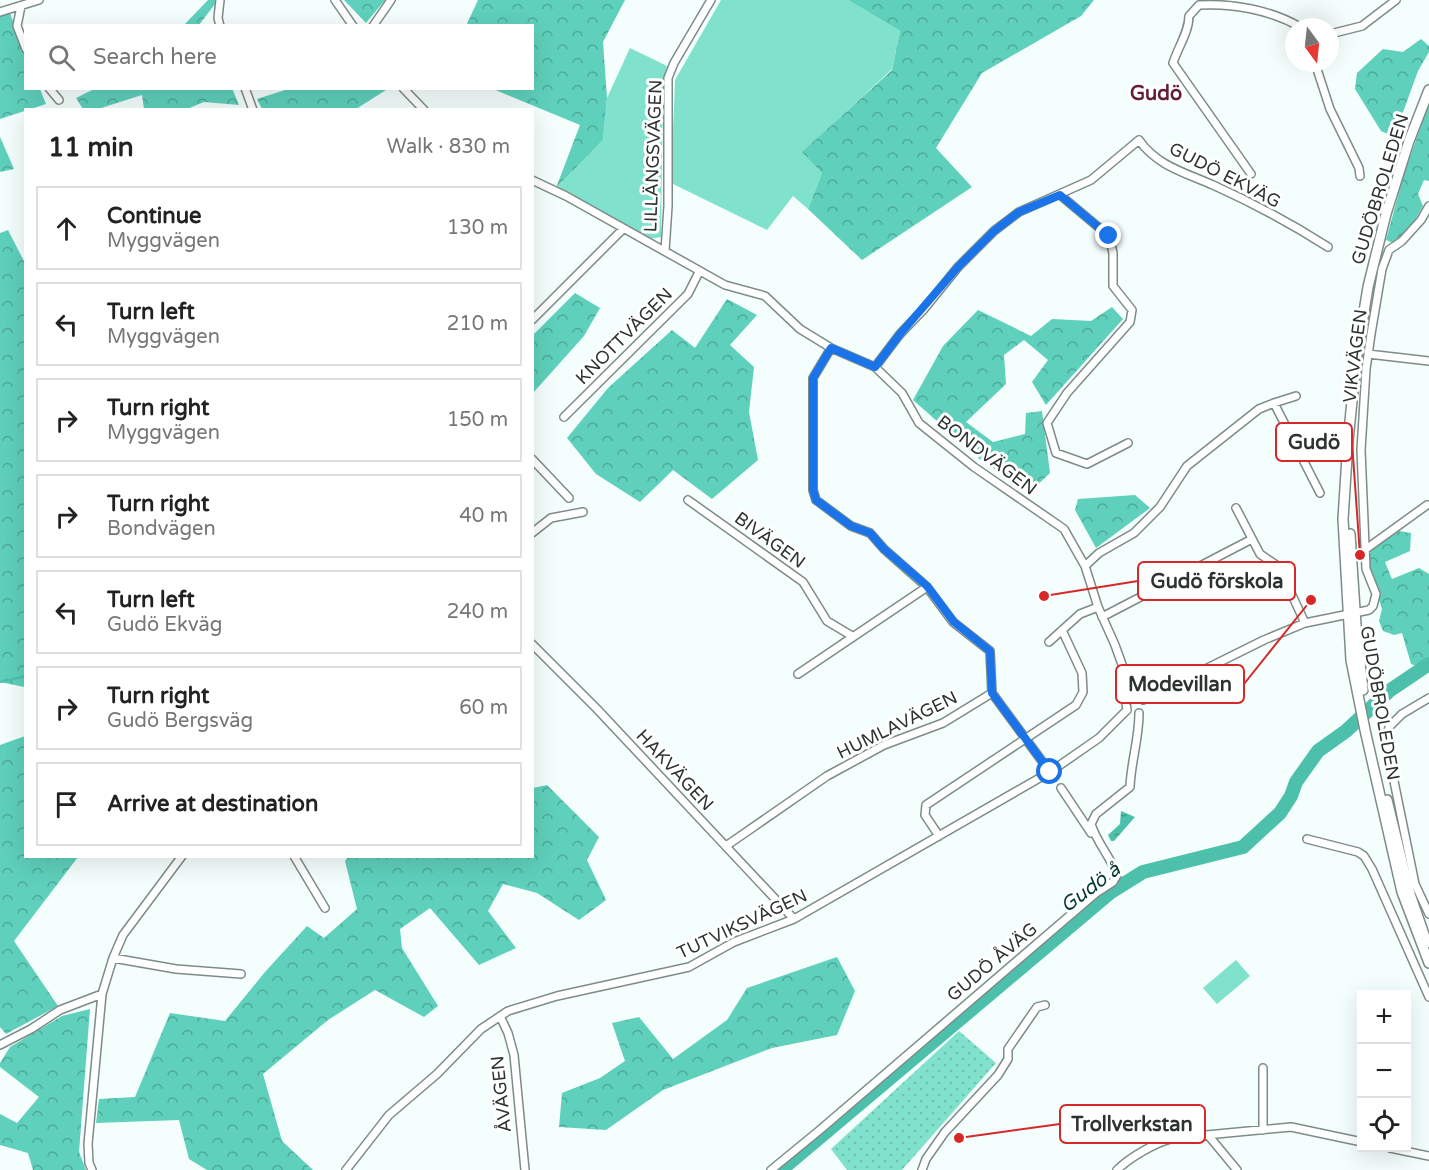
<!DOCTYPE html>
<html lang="en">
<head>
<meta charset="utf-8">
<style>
  body { margin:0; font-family:"Varela Round",sans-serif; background:#f2f2f2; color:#222 }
  .controls { position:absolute; right:18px; bottom:18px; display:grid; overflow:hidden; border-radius:0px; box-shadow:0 6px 24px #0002 }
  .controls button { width:54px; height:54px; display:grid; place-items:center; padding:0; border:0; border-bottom:2px solid #e0e0e0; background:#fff; color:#222; font:30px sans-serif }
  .compass { position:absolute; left:1285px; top:18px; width:54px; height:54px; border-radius:50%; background:#fff; box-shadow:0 6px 24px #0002; rotate:165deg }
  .stop { position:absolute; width:18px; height:18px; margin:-14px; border:4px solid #1a73e8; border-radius:50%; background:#fff }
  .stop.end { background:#1a73e8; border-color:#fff; box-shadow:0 2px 6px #0008 }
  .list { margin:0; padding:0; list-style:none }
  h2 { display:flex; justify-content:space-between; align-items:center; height:78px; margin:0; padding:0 24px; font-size:26px }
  h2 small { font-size:20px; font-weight:400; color:#767676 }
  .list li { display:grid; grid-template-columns:39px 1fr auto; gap:18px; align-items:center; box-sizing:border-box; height:84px; margin:0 12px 12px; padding:0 12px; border:2px solid #e0e0e0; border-radius:0px }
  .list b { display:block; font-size:22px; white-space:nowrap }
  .list p { margin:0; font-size:20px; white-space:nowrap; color:#767676 }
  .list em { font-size:20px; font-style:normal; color:#767676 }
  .icon { flex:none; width:33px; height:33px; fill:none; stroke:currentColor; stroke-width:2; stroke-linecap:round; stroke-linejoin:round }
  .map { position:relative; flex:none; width:1429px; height:1170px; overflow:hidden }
  .search { position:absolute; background:#fff; box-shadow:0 6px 24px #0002; left:24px; top:24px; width:510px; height:66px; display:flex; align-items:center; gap:15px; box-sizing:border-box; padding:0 21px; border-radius:0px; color:#767676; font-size:22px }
  .panel { position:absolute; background:#fff; box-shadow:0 6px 24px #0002; left:24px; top:108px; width:510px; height:750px; border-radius:0px }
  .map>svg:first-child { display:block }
  .grass { fill:#80e1cd }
  .forest { fill:url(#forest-crowns) }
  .park { fill:url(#park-dots) }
  .water { fill:url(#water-ripples) }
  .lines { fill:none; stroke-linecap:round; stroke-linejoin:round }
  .stream { stroke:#4cc0ab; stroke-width:2 }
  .river { stroke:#4cc0ab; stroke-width:14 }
  .minor-casing { stroke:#7d8c88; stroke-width:10 }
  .secondary-casing { stroke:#7d8c88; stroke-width:12 }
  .minor { stroke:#fff; stroke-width:7 }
  .secondary { stroke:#fff; stroke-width:9 }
  .route { stroke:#1a73e8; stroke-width:8 }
  .labels { text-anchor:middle; stroke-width:6; stroke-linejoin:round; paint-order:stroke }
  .street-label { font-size:18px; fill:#2d3332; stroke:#fff }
  .neighbourhood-label { font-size:20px; font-weight:bold; fill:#611d33; stroke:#fff }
  .water-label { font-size:20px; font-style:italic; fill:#023a31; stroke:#fff }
  .leader { fill:none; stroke:#d62828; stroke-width:2 }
  .callout-dot { fill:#d62828; stroke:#fff; stroke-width:2 }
  .callout { fill:#fff; stroke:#d62828; stroke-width:2 }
  .callout-label { font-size:20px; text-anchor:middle; font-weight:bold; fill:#2d3332 }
</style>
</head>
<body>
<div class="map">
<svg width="1429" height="1170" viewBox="0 0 1429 1170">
  <defs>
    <pattern id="forest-crowns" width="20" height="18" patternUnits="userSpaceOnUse" patternTransform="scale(1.5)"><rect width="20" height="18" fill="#5ed0bb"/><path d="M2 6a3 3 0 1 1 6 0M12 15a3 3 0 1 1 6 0" fill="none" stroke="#4ea999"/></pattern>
    <pattern id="park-dots" width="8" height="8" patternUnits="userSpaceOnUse" patternTransform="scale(1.5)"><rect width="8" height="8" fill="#80e1cd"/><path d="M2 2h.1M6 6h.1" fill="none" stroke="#6fc2b0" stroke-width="1.8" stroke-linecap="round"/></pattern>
    <pattern id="water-ripples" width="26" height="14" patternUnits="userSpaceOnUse" patternTransform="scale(1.5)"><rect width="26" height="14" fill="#4cc0ab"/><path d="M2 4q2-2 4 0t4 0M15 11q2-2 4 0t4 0" fill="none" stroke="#409d8c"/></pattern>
  </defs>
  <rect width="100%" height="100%" fill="#f4fefc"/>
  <path class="grass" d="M721,0H848L900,31L892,69L803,152L822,173L808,209L793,196L767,230L671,183L675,80Z
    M630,48L667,66L663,81L661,237L650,239L556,188L603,140L607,98Z
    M1236,960L1250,976L1217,1004L1203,988Z"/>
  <path class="forest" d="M208,0H218L199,25L183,26Z
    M344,0H385L366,23Z
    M478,0H625L603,42L607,98L603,140L556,188L580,125L493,89L532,88V26H466Z
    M848,0H1094L1081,16L982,73L936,148L972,187L862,260L808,209L822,173L802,152L892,70L900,31Z
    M10,13L25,52L26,88L40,89L46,104L0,119V15Z
    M1421,39L1429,46V52L1418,71L1394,137L1381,131L1355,89L1357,73L1383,49L1403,52Z
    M232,88L239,105L204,102L187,109H144L142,95L98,109H83L76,98L94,89Z
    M385,88L386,90L356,109H262L257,99L288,89Z
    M1429,103V181L1424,180L1418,194L1423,206L1410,229L1393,243L1386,240L1404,174Z
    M0,137L14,169L0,172Z
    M8,230L26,265L24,687L0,682V233Z
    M575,293L600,308L584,336L533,393V335Z
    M727,299L757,315L730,345L754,367L749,412L758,460L712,499L673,470L640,502L596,474L567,438L608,388L672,330L695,348Z
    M1112,307L1123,319L1046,405L1032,382L1048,360L1024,340L1004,355L1006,384L966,422L993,442L1025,434L1026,413L1042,411L1050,473L1030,492L981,460L913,400L943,346L978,310L1031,336L1052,319L1091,321Z
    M1135,495L1150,508L1096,548L1075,510L1078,499Z
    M1398,531L1411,533L1410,551L1385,562L1392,579L1419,568L1429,574V661L1419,667L1411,664L1402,633L1394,635L1383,631L1379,621L1382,609L1370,571V551Z
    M25,736L26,856L78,857L14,941L58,1006L6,1034L0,1027V745Z
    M547,785L599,837L587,860L606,900L579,920L537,893L503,884L488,911L516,948L479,965L430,908L400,929L402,948L438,1006L424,1017L375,990L328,1020L263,1074L282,1141L313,1170H207L189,1159L179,1120L96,1123L99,1099L135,1097L170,1013L225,1021L265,972L307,926L324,938L357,909L345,861L348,857L532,856L533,788Z
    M837,957L855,991L837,1035L772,1048L663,1090L606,1130L559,1127L562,1093L600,1078L625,1061L612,1023L639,1017L673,1059L727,1020L747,988Z
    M90,1009L79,1152L86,1170H33L28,1153L0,1145V1114L17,1123L39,1097L0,1067V1063L10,1047L62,1016Z"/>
  <path class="park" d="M959,1031L996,1063L902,1170H847L831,1149Z"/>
  <path class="water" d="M1121,811L1135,817L1114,841H1111L1108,835L1120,824Z"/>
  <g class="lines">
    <path class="stream" d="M0,682L26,676"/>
    <path class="river" d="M781,1170L1111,892L1143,872L1243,847L1280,813L1291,796L1296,782L1318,751L1346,731L1389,691L1429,664"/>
    <g class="minor-casing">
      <path id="minor" d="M220,0L218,18L220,26
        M335,0L353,26
        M21,6L17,26L26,49
        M0,12L39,0
        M373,26L391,0
        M1330,34L1362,26L1396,0
        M1315,63L1330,109L1359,168L1360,176
        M49,88L59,100
        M245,88L253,110
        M403,88L424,110
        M1251,174L1173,63C1178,47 1189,32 1189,16L1199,5C1232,3 1271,10 1300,27
        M532,180L566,196L725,285L765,296L800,329L831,348L875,367L902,393L919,423L974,467L1064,529L1085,566L1098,607L1115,645L1133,695
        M1060,195L1109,236L1113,253V286L1132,310L1130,322L1067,393L1047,423L1056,453L1087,464L1128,443
        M665,251L668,206V78L674,63L711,0
        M532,320L623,229
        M831,348L813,378V490L816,500L851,526L870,533L884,549L927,587L953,622L990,651L992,693L1050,772
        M1368,354L1429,361
        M875,367L900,334L924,309L958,267L994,231L1019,212L1091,180L1139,140C1157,166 1186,173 1213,185C1253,203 1292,224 1328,247
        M1274,403L1296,396
        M564,417L688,294L699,272
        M532,459L569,498
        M688,500L803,582L827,621L852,636
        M1236,508L1260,554L1279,567L1305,623
        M532,533L551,518L583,512
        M1366,549L1427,505
        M1085,566L1099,553L1134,533L1160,507L1187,466L1259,409L1274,403L1320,493
        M1102,617L1252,539
        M1049,642L1080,614L1098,607
        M532,644L597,709L794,919
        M798,674L927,587
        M1429,698L1402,714L1389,727L1386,742L1415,884L1429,914
        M1143,700L1264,640L1305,623L1369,610L1373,606L1376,594L1366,569L1361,450L1366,369L1371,334L1382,269L1389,250L1402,241L1421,220L1429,206
        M1127,710L1126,703L1133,695
        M1061,788L1091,833
        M939,836L925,815L926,805L1076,705L1083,692L1082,673L1062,630
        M1307,839L1358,852L1364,856L1372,869L1429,997
        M726,846L827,776L884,745L943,723L992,693
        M294,856L325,908
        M113,958L176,969L241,974
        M500,1016L508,1033L514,1055L525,1170
        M0,1045L31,1029L60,1010L102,994
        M1263,1068V1130
        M1208,1135L1237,1170
        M1390,1148L1429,1156
        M92,1170L89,1163L88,1144L102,994L113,958L123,935L182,856
        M346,1170L389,1115L437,1074L481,1029L508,1011L557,996L689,967L734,942L794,919L1050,772L1099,738L1127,710
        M771,1170L821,1129L1096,893L1113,882L1117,875C1110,856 1097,843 1091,824L1096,814L1130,787C1131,761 1139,740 1139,713
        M922,1170L926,1159L945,1132L998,1075L1008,1059V1049L1037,1007L1045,1005
        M1117,1170C1129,1158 1157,1141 1175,1138L1291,1127L1362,1142"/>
    </g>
    <g class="secondary-casing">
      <path id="secondary" d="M1429,90L1409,141L1386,214L1368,287L1356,361L1348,441L1343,519L1351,660L1365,730L1402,892L1429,963
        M1350,534L1356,625L1363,690
        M1387,800L1410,894L1427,943"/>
    </g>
    <use href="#minor" class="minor"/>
    <use href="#secondary" class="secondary"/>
  </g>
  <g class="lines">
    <path class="route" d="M1050,772L992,693L990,651L954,622L927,586L884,549L870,533L851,526L816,500L813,490V378L831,348L875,367L900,334L958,267L994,231L1019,212L1060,195L1109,236"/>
  </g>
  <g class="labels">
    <g class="street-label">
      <text transform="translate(653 156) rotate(-88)" y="6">LILLÄNGSVÄGEN</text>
      <text transform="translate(1225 175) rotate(27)" y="6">GUDÖ EKVÄG</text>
      <text transform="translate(1380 189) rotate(-73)" y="6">GUDÖBROLEDEN</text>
      <text transform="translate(624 336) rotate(-45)" y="6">KNOTTVÄGEN</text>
      <text transform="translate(1355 356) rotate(-83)" y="6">VIKVÄGEN</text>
      <text transform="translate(987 455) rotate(37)" y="6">BONDVÄGEN</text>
      <text transform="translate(770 540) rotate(36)" y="6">BIVÄGEN</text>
      <text transform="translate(1380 703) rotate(80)" y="6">GUDÖBROLEDEN</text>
      <text transform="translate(897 725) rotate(-26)" y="6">HUMLAVÄGEN</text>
      <text transform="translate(675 770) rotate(47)" y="6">HAKVÄGEN</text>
      <text transform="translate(742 924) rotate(-25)" y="6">TUTVIKSVÄGEN</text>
      <text transform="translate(992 962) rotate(-40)" y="6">GUDÖ ÅVÄG</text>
      <text transform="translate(501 1094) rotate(-96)" y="6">ÅVÄGEN</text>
    </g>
    <g class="neighbourhood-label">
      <text x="1156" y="100">Gudö</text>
    </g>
    <g class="water-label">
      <text transform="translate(1090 887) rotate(-37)" y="7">Gudö å</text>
    </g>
  </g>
  <path class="leader" d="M1360 555L1352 442M1044 596L1138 581M1311 600L1244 684M959 1138L1060 1124"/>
  <g class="callout-dot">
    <circle cx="1360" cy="555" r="6"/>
    <circle cx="1044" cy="596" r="6"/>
    <circle cx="1311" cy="600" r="6"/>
    <circle cx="959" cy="1138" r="6"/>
  </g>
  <g class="callout">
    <rect x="1276" y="423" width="76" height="38" rx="6"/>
    <rect x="1138" y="562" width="157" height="38" rx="6"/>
    <rect x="1116" y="665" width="128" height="38" rx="6"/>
    <rect x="1060" y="1105" width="145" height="38" rx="6"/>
  </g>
  <g class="callout-label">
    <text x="1314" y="449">Gudö</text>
    <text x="1217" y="588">Gudö förskola</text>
    <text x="1180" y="691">Modevillan</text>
    <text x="1132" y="1131">Trollverkstan</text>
  </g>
</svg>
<div class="controls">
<button>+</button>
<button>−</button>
<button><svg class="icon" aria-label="locate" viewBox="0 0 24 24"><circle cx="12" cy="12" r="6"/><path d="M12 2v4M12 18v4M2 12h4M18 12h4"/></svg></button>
</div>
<svg class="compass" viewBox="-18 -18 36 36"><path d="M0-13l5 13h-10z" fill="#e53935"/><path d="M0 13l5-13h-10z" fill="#767676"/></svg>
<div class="stop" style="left:1050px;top:772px"></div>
<div class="stop end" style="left:1109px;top:236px"></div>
<div class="search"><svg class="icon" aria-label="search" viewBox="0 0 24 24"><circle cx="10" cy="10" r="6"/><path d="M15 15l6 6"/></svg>Search here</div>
<section class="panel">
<h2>11 min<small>Walk · 830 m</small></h2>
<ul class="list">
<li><svg class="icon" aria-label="ahead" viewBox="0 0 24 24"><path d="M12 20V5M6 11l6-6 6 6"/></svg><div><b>Continue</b><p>Myggvägen</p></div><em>130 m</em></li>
<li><svg class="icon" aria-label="left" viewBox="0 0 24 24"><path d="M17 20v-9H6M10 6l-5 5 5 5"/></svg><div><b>Turn left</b><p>Myggvägen</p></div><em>210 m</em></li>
<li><svg class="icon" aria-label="right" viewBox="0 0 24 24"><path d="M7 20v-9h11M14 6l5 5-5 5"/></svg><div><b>Turn right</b><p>Myggvägen</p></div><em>150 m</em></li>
<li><svg class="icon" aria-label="right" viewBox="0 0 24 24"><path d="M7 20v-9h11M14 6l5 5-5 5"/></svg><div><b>Turn right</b><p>Bondvägen</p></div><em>40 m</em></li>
<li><svg class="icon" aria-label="left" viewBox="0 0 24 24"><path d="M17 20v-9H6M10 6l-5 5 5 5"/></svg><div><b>Turn left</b><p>Gudö Ekväg</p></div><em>240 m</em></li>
<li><svg class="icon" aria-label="right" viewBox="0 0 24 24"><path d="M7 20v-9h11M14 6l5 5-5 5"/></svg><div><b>Turn right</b><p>Gudö Bergsväg</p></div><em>60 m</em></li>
<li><svg class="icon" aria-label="arrive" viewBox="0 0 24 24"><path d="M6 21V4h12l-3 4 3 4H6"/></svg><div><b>Arrive at destination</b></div></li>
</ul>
</section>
</div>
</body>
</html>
